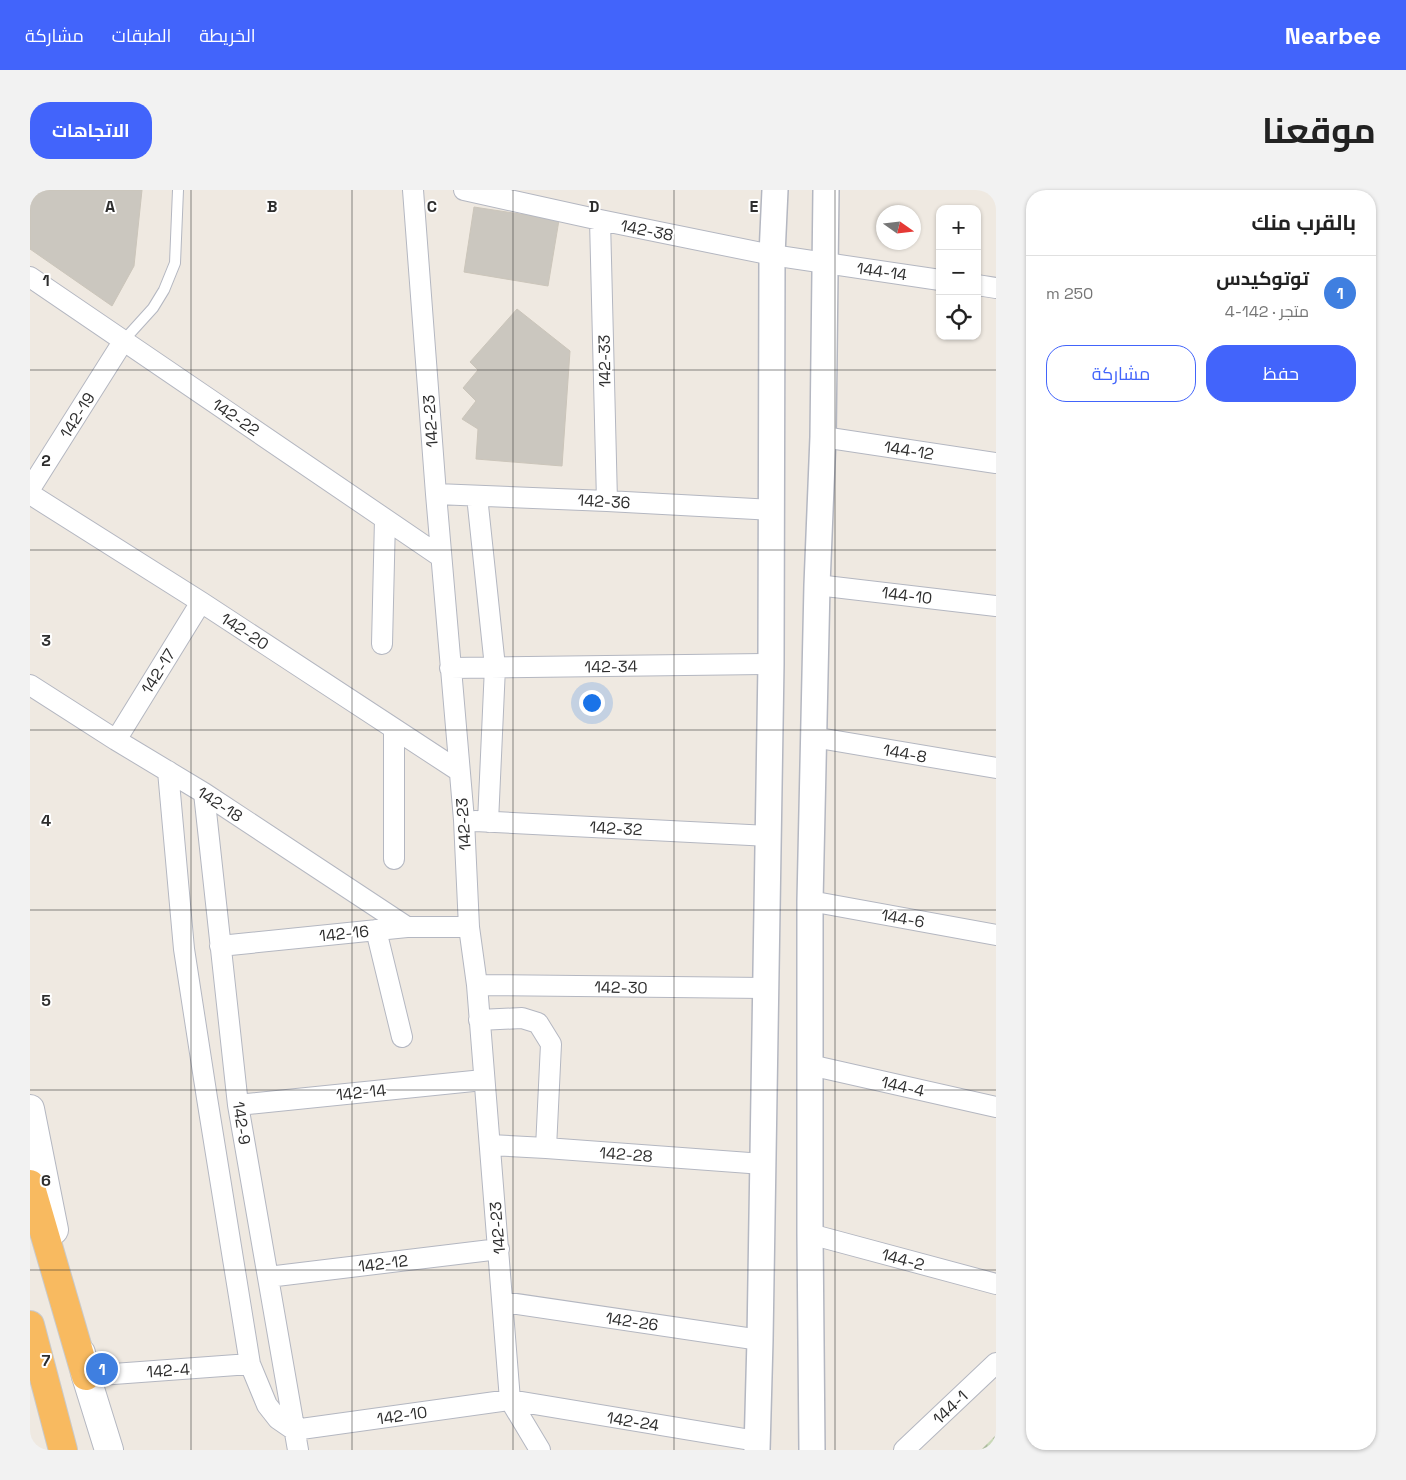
<!DOCTYPE html>
<html lang="ar">
<head>
<meta charset="utf-8">
<style>
  body { margin:0; font-family:"Space Grotesk",Cairo,sans-serif; background:#f2f2f2; color:#222; direction:rtl }
  .controls { position:absolute; right:15px; top:15px; display:grid; overflow:hidden; border-radius:10px; box-shadow:0 1px 4px #0004 }
  .controls button { width:45px; height:45px; display:grid; place-items:center; padding:0; border:0; border-bottom:1px solid #e0e0e0; background:#fff; color:#222; font:25px sans-serif }
  .compass { position:absolute; left:846px; top:15px; width:45px; height:45px; border-radius:50%; background:#fff; box-shadow:0 1px 4px #0004; rotate:104deg }
  .you { position:absolute; left:561px; top:512px; width:18px; height:18px; margin:-12px; border:4px solid #fff; border-radius:50%; background:#1a73e8; box-shadow:0 0 0 8px #1a73e833 }
  .badge { display:grid; place-items:center; width:32px; height:32px; border-radius:50%; background:#4264fb; color:#fff; font-size:16px; font-weight:700 }
  .pin { position:absolute; translate:-50% -50%; border:2px solid #fff; box-shadow:0 1px 5px #0006 }
  .list { margin:0; padding:0; list-style:none }
  h2 { display:flex; justify-content:space-between; align-items:center; height:65px; margin:0; padding:0 20px; font-size:21px }
  h2 small { font-size:16px; font-weight:400; color:#767676 }
  .list li { display:grid; grid-template-columns:32px 1fr auto; gap:15px; align-items:center; box-sizing:border-box; height:75px; padding:0 20px; border-top:1px solid #e0e0e0 }
  .list b { display:block; font-size:19px; white-space:nowrap }
  .list p { margin:0; font-size:16px; white-space:nowrap; color:#767676 }
  .list em { font-size:16px; font-style:normal; color:#767676 }
  .actions { display:flex; gap:10px; padding:15px 20px }
  .actions a { flex:1; padding:11px 0; border:1px solid #4264fb; border-radius:20px; text-align:center; font-size:18px; color:#4264fb }
  .actions .main { background:#4264fb; color:#fff }
  .icon { flex:none; width:28px; height:28px; fill:none; stroke:currentColor; stroke-width:2; stroke-linecap:round; stroke-linejoin:round }
  .map { position:relative; flex:none; width:966px; height:1260px; overflow:hidden; direction:ltr; border-radius:20px }
  header { display:flex; align-items:center; gap:30px; box-sizing:border-box; height:70px; padding:0 25px; background:#4264fb; color:#fff }
  header strong { font-size:24px }
  nav { display:flex; gap:28px; margin-inline-start:auto; font-size:18px }
  .intro { display:flex; align-items:center; justify-content:space-between; box-sizing:border-box; height:120px; padding:0 30px }
  h1 { margin:0; font-size:35px }
  .button { padding:12px 22px; border-radius:20px; background:#4264fb; color:#fff; font-size:18px; font-weight:700 }
  main { display:flex; gap:30px; padding:0 30px }
  aside { flex:1; background:#fff; border-radius:20px; box-shadow:0 1px 4px #0004 }
  .map>svg:first-child { display:block }
  .cemetery { fill:url(#cemetery-stones) }
  .building { fill:#cbc7bf; stroke:#cbc5ba }
  .lines { fill:none; stroke-linecap:round; stroke-linejoin:round }
  .service-casing { stroke:#b4b7c1; stroke-width:12 }
  .minor-casing { stroke:#b4b7c1; stroke-width:22 }
  .tertiary-casing { stroke:#b4b7c1; stroke-width:28 }
  .secondary-casing { stroke:#b4b7c1; stroke-width:30 }
  .trunk-casing { stroke:#c9c9c9; stroke-width:30 }
  .service { stroke:#fff; stroke-width:10 }
  .minor { stroke:#fff; stroke-width:20 }
  .tertiary { stroke:#fff; stroke-width:25 }
  .secondary { stroke:#fff; stroke-width:28 }
  .trunk { stroke:#f8ba60; stroke-width:28 }
  .grid { fill:none; stroke:#2e2e2e; stroke-width:1; stroke-opacity:0.55 }
  .labels { text-anchor:middle; stroke-width:4; stroke-linejoin:round; paint-order:stroke }
  .street-label { font-size:16px; fill:#2e2e2e; stroke:#fff }
  .grid-label { font-size:16px; text-anchor:middle; font-weight:bold; fill:#2e2e2e; stroke:#fff; stroke-width:4; stroke-linejoin:round; paint-order:stroke }
</style>
</head>
<body>
<header>
<strong>Nearbee</strong>
<nav><a>الخريطة</a><a>الطبقات</a><a>مشاركة</a></nav>
</header>
<div class="intro"><h1>موقعنا</h1><a class="button">الاتجاهات</a></div>
<main>
<aside>
<h2>بالقرب منك<small></small></h2>
<ul class="list">
<li><span class="badge" style="background:#3f7fe0">1</span><div><b>توتوكيدس</b><p>متجر · 142-4</p></div><em>250 m</em></li>
</ul>
<div class="actions"><a class="main">حفظ</a><a>مشاركة</a></div>
</aside>
<div class="map">
<svg width="966" height="1260" viewBox="0 0 966 1260">
  <defs>
    <pattern id="cemetery-stones" width="16" height="16" patternUnits="userSpaceOnUse" patternTransform="scale(1.25)"><rect width="16" height="16" fill="#c8d9b8"/><path d="M2 7V4a2 2 0 0 1 4 0v3zM10 15v-3a2 2 0 0 1 4 0v3z" fill="#acbb9e"/></pattern>
  </defs>
  <rect width="100%" height="100%" fill="#efe9e1"/>
  <path class="cemetery" d="M966,1245V1260H951Z"/>
  <path class="building" d="M0,0H112L104,76L82,116L0,59Z
    M444,17L529,30L518,96L434,82Z
    M487,119L540,161L532,276L446,269L448,239L432,229L446,211L433,198L448,180L440,172Z"/>
  <g class="lines">
    <g class="service-casing">
      <path id="service" d="M94,150L123,118L134,100L145,73L148,0"/>
    </g>
    <g class="minor-casing">
      <path id="minor" d="M383,0L406,304L434,630L439,737L447,795L480,1210L510,1260
        M434,0L570,30L742,65L910,90
        M570,30L577,311
        M0,87L411,367
        M947,95L966,98
        M793,247L966,273
        M0,299L94,150
        M0,304L171,412L429,581
        M406,304L577,311L743,320
        M447,306L465,477L458,632
        M787,395L966,416
        M352,454L355,329
        M420,478L741,474
        M0,495L86,550L174,603L377,737
        M783,547L966,578
        M86,550L171,412
        M138,581L154,759L177,908L220,1174L237,1215L248,1229L264,1240L480,1210L727,1251
        M174,603L208,915L268,1260
        M445,631L738,646
        M364,669V539
        M780,711L966,745
        M346,740L372,847
        M190,756L377,737H439
        M447,795L735,798
        M449,830L492,828L508,833L521,854L516,958
        M780,875L966,917
        M208,915L453,890
        M460,955L516,958L733,974
        M780,1044L966,1094
        M238,1087L469,1059
        M473,1112L730,1150
        M56,1186L220,1174
        M874,1260L966,1173"/>
    </g>
    <g class="tertiary-casing">
      <path id="tertiary" d="M727,1260L730,1150L741,474L742,65L745,0
        M782,1260L780,1044V711L787,395L793,247L796,0"/>
    </g>
    <g class="secondary-casing">
      <path id="secondary" d="M0,919L24,1040
        M51,1163L56,1186L79,1260"/>
    </g>
    <g class="trunk-casing">
      <path id="trunk" d="M0,994L56,1186
        M0,1135L33,1260"/>
    </g>
    <use href="#service" class="service"/>
    <use href="#minor" class="minor"/>
    <use href="#tertiary" class="tertiary"/>
    <use href="#secondary" class="secondary"/>
    <use href="#trunk" class="trunk"/>
  </g>
  <path class="grid" d="M161,0V1260M322,0V1260M483,0V1260M644,0V1260M805,0V1260M0,180H966M0,360H966M0,540H966M0,720H966M0,900H966M0,1080H966"/>
  <g class="labels">
    <g class="street-label">
      <text transform="translate(617 40) rotate(11)" y="6">142-38</text>
      <text transform="translate(852 81) rotate(8)" y="6">144-14</text>
      <text transform="translate(574 171) rotate(-91)" y="6">142-33</text>
      <text transform="translate(47 225) rotate(-58)" y="6">142-19</text>
      <text transform="translate(206 227) rotate(34)" y="6">142-22</text>
      <text transform="translate(400 231) rotate(-94)" y="6">142-23</text>
      <text transform="translate(879 260) rotate(9)" y="6">144-12</text>
      <text transform="translate(574 311) rotate(3)" y="6">142-36</text>
      <text transform="translate(877 405) rotate(7)" y="6">144-10</text>
      <text transform="translate(215 441) rotate(33)" y="6">142-20</text>
      <text transform="translate(581 476) rotate(-1)" y="6">142-34</text>
      <text transform="translate(128 481) rotate(-58)" y="6">142-17</text>
      <text transform="translate(875 563) rotate(10)" y="6">144-8</text>
      <text transform="translate(190 614) rotate(33)" y="6">142-18</text>
      <text transform="translate(433 634) rotate(-94)" y="6">142-23</text>
      <text transform="translate(586 638) rotate(3)" y="6">142-32</text>
      <text transform="translate(873 728) rotate(10)" y="6">144-6</text>
      <text transform="translate(314 743) rotate(-6)" y="6">142-16</text>
      <text transform="translate(591 797) rotate(1)" y="6">142-30</text>
      <text transform="translate(873 896) rotate(13)" y="6">144-4</text>
      <text transform="translate(331 902) rotate(-6)" y="6">142-14</text>
      <text transform="translate(212 933) rotate(81)" y="6">142-9</text>
      <text transform="translate(596 964) rotate(4)" y="6">142-28</text>
      <text transform="translate(467 1038) rotate(-95)" y="6">142-23</text>
      <text transform="translate(873 1069) rotate(15)" y="6">144-2</text>
      <text transform="translate(353 1073) rotate(-7)" y="6">142-12</text>
      <text transform="translate(602 1131) rotate(8)" y="6">142-26</text>
      <text transform="translate(138 1180) rotate(-4)" y="6">142-4</text>
      <text transform="translate(920 1217) rotate(-43)" y="6">144-1</text>
      <text transform="translate(372 1225) rotate(-8)" y="6">142-10</text>
      <text transform="translate(603 1231) rotate(9)" y="6">142-24</text>
    </g>
  </g>
  <g class="grid-label">
    <text x="80" y="22">A</text>
    <text x="242" y="22">B</text>
    <text x="402" y="22">C</text>
    <text x="564" y="22">D</text>
    <text x="724" y="22">E</text>
    <text x="16" y="96">1</text>
    <text x="16" y="276">2</text>
    <text x="16" y="456">3</text>
    <text x="16" y="636">4</text>
    <text x="16" y="816">5</text>
    <text x="16" y="996">6</text>
    <text x="16" y="1176">7</text>
  </g>
</svg>
<div class="controls">
<button>+</button>
<button>−</button>
<button><svg class="icon" aria-label="locate" viewBox="0 0 24 24"><circle cx="12" cy="12" r="6"/><path d="M12 2v4M12 18v4M2 12h4M18 12h4"/></svg></button>
</div>
<svg class="compass" viewBox="-18 -18 36 36"><path d="M0-13l5 13h-10z" fill="#e53935"/><path d="M0 13l5-13h-10z" fill="#767676"/></svg>
<div class="you"></div>
<div class="pin badge" style="left:72px;top:1179px;background:#3f7fe0">1</div>
</div>
</main>
</body>
</html>
